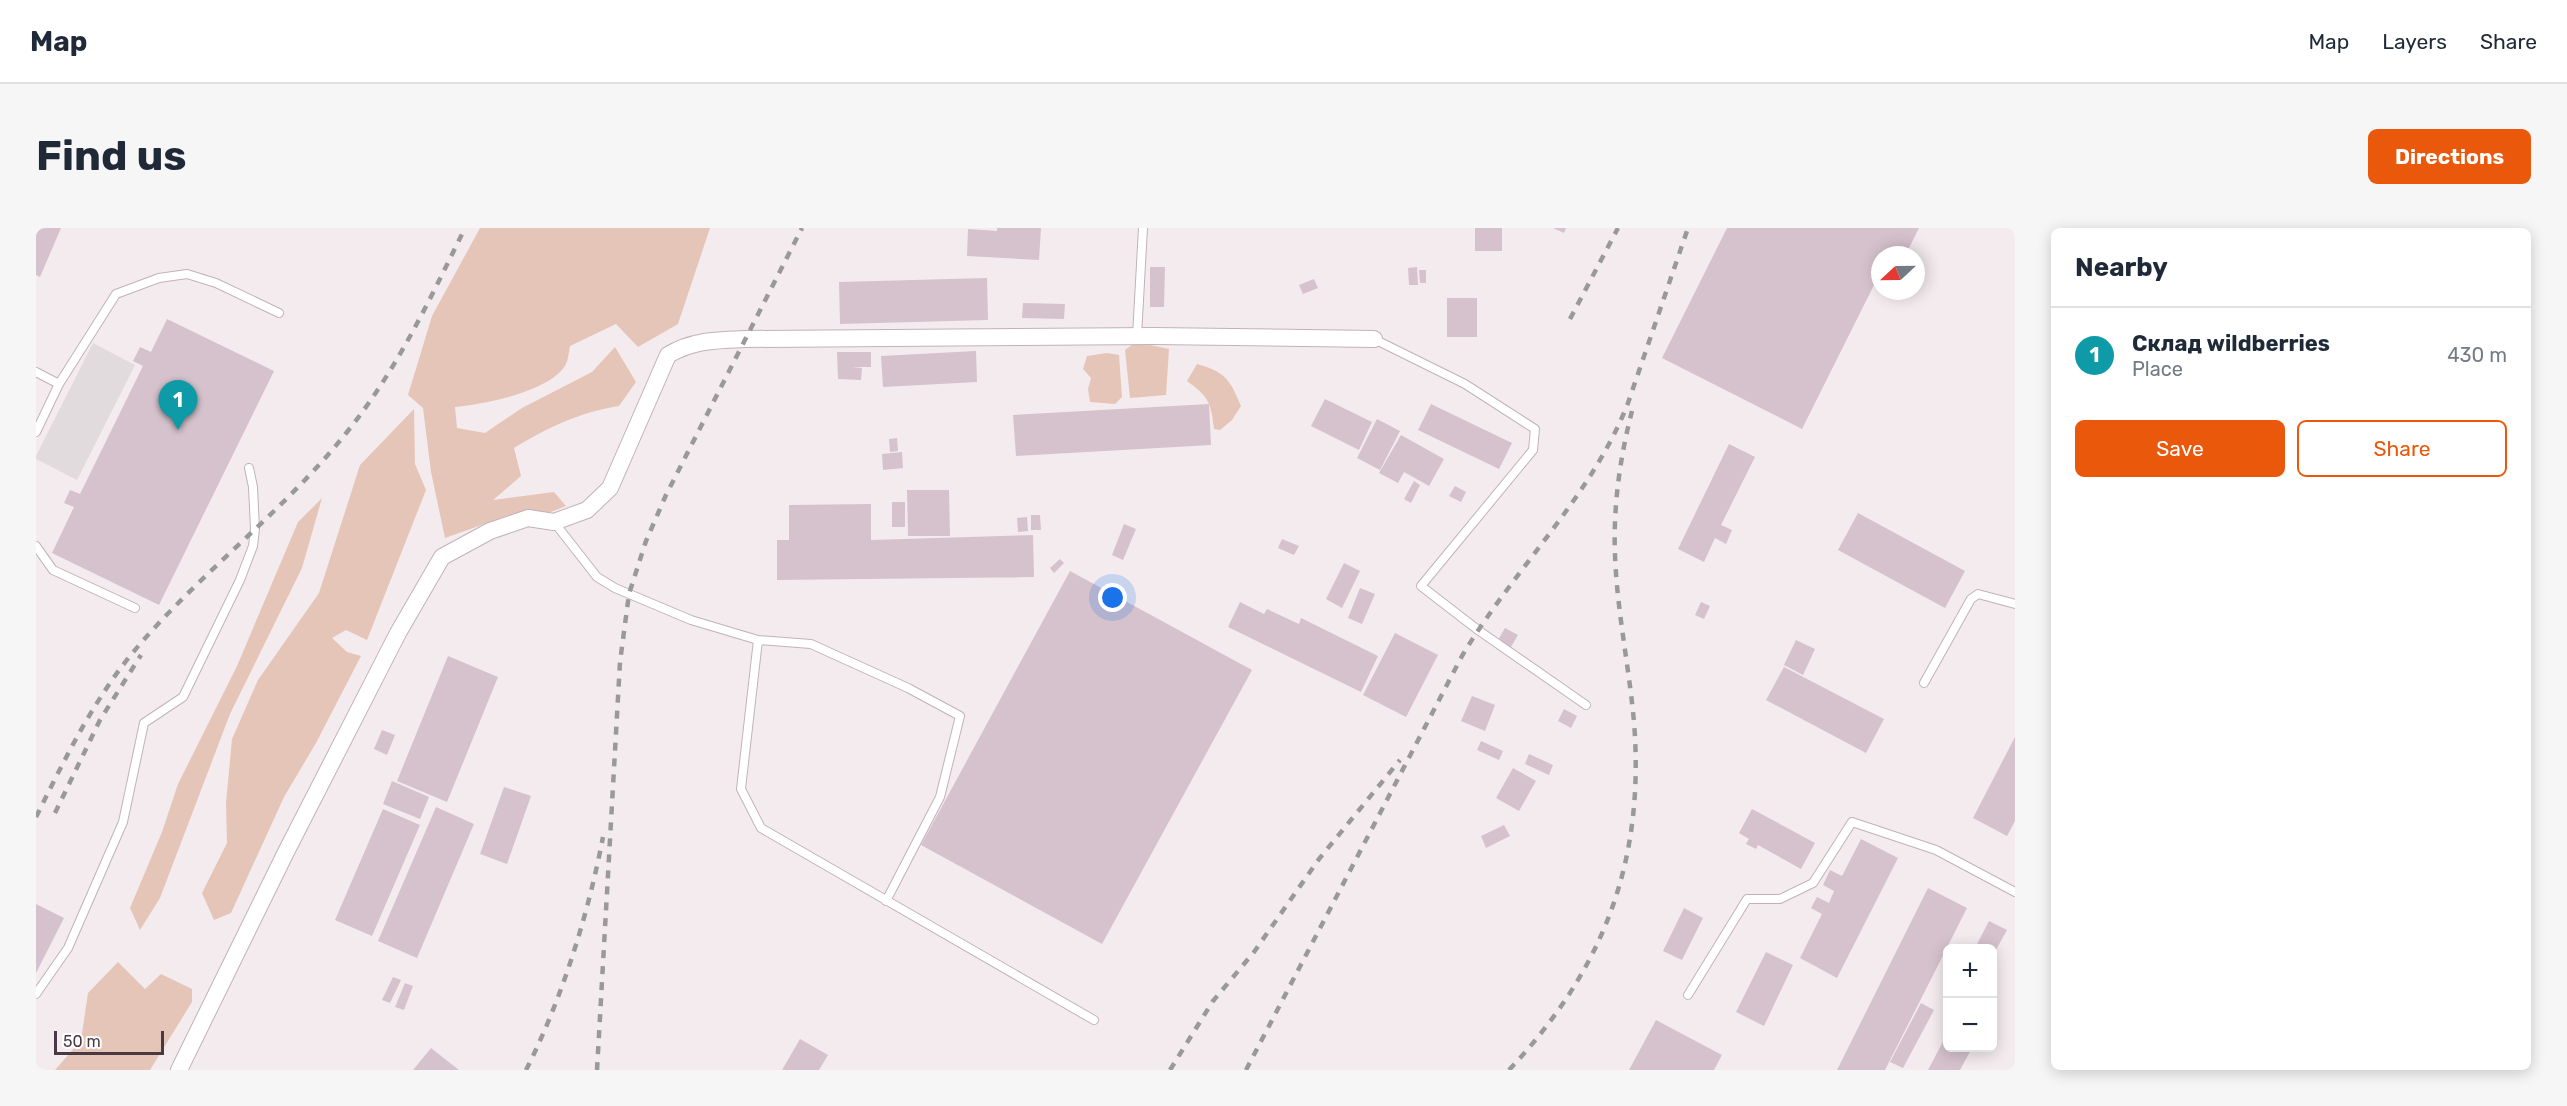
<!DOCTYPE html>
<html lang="en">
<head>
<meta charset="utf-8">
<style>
  body { margin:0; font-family:Rubik,sans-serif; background:#f6f6f7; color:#1f2937 }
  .controls { position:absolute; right:18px; bottom:18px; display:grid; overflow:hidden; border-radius:9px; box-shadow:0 3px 15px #0003 }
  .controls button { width:54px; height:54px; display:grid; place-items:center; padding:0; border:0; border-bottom:2px solid #e0e1e3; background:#fff; color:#1f2937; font:30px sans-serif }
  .compass { position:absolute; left:1835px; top:18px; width:54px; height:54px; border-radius:50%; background:#fff; box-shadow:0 3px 15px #0003; rotate:248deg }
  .scale { position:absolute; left:18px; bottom:15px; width:110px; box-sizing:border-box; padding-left:6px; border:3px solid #483942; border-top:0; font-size:16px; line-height:21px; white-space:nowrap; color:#483942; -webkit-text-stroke:4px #fff; paint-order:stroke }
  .you { position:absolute; left:1077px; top:370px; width:21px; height:21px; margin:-15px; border:4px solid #fff; border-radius:50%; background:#1a73e8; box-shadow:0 0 0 9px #1a73e833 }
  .badge { display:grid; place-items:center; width:39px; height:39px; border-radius:50%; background:#ea580c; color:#fff; font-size:20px; font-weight:700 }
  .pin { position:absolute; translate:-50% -50px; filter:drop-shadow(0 2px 3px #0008) }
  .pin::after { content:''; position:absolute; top:32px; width:21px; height:18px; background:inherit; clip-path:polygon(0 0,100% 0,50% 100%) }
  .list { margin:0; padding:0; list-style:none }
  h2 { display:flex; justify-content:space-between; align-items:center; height:78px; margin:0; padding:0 24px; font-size:26px }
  h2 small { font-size:20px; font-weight:400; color:#747a83 }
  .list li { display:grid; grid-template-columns:39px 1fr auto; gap:18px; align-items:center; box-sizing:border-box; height:96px; padding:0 24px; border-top:2px solid #e0e1e3 }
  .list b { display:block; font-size:22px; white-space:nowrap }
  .list p { margin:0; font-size:20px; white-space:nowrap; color:#747a83 }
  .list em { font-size:20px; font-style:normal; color:#747a83 }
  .actions { display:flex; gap:12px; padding:18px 24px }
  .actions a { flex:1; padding:14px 0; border:2px solid #ea580c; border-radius:9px; text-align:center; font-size:21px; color:#ea580c }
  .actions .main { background:#ea580c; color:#fff }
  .map { position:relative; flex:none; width:1979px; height:842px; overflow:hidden; border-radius:9px }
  header { display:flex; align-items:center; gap:36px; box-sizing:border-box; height:84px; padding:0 30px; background:#fff; border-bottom:2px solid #e0e1e3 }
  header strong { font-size:28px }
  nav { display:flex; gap:33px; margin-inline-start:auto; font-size:21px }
  .intro { display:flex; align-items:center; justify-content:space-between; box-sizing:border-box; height:144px; padding:0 36px }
  h1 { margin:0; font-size:42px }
  .button { padding:15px 27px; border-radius:9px; background:#ea580c; color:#fff; font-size:21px; font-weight:700 }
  main { display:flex; gap:36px; padding:0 36px }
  aside { flex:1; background:#fff; border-radius:9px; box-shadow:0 3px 15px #0003 }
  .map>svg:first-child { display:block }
  .green { fill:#e5c5b8 }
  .parking { fill:#e1dbde }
  .building { fill:#d5c2cc }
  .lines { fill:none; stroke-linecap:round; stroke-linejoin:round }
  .lane-casing { stroke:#c2b1ba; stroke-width:10 }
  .street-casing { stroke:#c2b1ba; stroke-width:18 }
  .lane { stroke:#fff; stroke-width:8 }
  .street { stroke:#fff; stroke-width:16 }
  .rail { stroke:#999; stroke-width:4.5; stroke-dasharray:8 8; stroke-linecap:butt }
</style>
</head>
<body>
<header>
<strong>Map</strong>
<nav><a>Map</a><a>Layers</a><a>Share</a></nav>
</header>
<div class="intro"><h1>Find us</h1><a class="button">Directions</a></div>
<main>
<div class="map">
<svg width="1979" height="842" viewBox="0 0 1979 842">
  <rect width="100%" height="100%" fill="#f4ebef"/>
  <path class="green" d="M444,0H674L642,96L602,119L580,96L534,118C533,124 532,131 530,136C516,163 447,177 419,179L421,200L449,205L486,180L556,144L579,119L600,154L583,178C544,184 511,200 478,220L485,248L457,272L518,264L530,278L507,287L479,285L409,310L395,244L387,180L372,167L396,88Z
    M1100,114L1133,121L1130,167L1094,170L1089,122Z
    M1071,125L1083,127L1086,169L1079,176L1054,174L1052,161L1055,150L1047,141L1051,128Z
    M1161,136C1190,144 1194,152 1205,178L1196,192L1184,202L1178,201C1175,175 1173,169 1151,153Z
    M378,181L379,236L390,262L331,412L310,402L296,410L311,424L325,428L280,515L248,569L195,685L178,692L166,665L191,615L190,575L196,511L222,452L283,365L324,237Z
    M286,270L266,340L194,486L124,670L104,702L94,680L126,604L142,556L201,438L262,294Z
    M82,734L109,761L125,746L156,761V774L114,842H19L45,812L52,765Z"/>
  <path class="parking" d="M57,115L99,137L41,252L0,231V228Z"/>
  <path class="building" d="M0,0H25L4,49L0,47Z
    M961,0H1005L1003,32L931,28L932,1L961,3Z
    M1439,0H1466V23H1439Z
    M1517,0H1530L1528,5Z
    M1691,0H1883L1871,24L1858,18L1853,27H1844V45L1766,201L1626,130Z
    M1114,39H1129L1128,79H1114Z
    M1381,39L1382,57H1373L1372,40Z
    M1383,42H1390V55H1384Z
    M951,50L952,92L804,96L803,54Z
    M1278,51L1282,60L1267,66L1263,57Z
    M1411,70H1441V109H1411Z
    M987,75L1029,76L1028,91L986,90Z
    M131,91L238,143L123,377L16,325L38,279L28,275L34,262L44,266L107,138L97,133L104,119L115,124Z
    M940,123L941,154L847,159L845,128Z
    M801,124H835V139H816L826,140L825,152L802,151Z
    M1289,171L1336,194L1323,222L1275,198Z
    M1173,176L1175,217L980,228L977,187Z
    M1395,176L1476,215L1463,241L1382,202Z
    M1341,191L1364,203L1344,242L1321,230Z
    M1365,207L1408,231L1393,258L1368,244L1362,255L1343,245Z
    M861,210L862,223L854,224L853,211Z
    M1693,216L1719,229L1685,297L1696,302L1690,316L1679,310L1668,334L1642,321Z
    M866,224L867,240L847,242L846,226Z
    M1378,253L1384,257L1375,275L1368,271Z
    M1419,258L1430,264L1425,274L1413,268Z
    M871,262H913L914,308H872Z
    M856,274H869V299H856Z
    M835,276V312L997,307L998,349L741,352V312H753V277Z
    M1822,285L1929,343L1909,380L1802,322Z
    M995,287H1004L1005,302H995Z
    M991,289L992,303L982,304L981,290Z
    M1088,296L1100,301L1087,332L1076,327Z
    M1246,311L1263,318L1258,327L1242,320Z
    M1024,331L1028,335L1018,345L1014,340Z
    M1308,335L1324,343L1306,380L1290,371Z
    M1034,343L1216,442L1066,716L885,617Z
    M1324,360L1339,366L1326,396L1312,390Z
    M1204,374L1228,386L1231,381L1263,396L1265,390L1342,428L1325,464L1192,399Z
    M1665,374L1674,378L1668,391L1659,387Z
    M1469,400L1482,407L1475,419L1462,412Z
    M1359,405L1402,427L1370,489L1327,467Z
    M1760,412L1779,421L1767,447L1748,437Z
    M412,428L462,449L411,574L361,553Z
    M1748,439L1848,491L1830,525L1730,472Z
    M1436,468L1459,477L1449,503L1425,493Z
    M1528,481L1541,488L1535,500L1522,493Z
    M346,502L359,507L351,527L338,521Z
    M1979,509V593L1971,608L1937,590Z
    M1445,513L1467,523L1463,532L1441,522Z
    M1493,526L1517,537L1513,547L1489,536Z
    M1477,540L1500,553L1483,583L1460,570Z
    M356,553L393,569L384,591L347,576Z
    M468,559L495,568L471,636L444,626Z
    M400,579L438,596L381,730L342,713Z
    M347,581L384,597L336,708L299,692Z
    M1716,581L1779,615L1765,641L1722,617L1720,621L1710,616L1713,611L1703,605Z
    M1468,597L1474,608L1450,620L1445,608Z
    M1825,611L1862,630L1801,750L1764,730L1786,686L1775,680L1781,669L1793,675L1798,663L1787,657L1794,642L1806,648Z
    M1892,660L1931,680L1849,842H1801Z
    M0,676L28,690L0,745Z
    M1648,680L1667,690L1646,732L1627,723Z
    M1953,693L1971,702L1956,729V720H1939Z
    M1730,724L1757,737L1728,798L1700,784Z
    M357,749L365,752L354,775L346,772Z
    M369,755L377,758L368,782L359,779Z
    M1885,775L1898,782L1867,840L1854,834Z
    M1620,792L1686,827L1678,842H1593Z
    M1912,804V820H1936L1924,842H1892Z
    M764,811L792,827L783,842H746Z
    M395,820L423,842H377Z"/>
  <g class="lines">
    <g class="lane-casing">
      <path id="lane" d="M1101,108L1107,0
        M1338,111L1429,156L1499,201L1497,222L1385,358L1442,402L1550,477
        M0,144L23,156L0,204
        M23,156L80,66L123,50L151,46L180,55L243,85
        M518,294L561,349L579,360L655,392L722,412L775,416L872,460L924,488L904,569L850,673
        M0,318L17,342L99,380
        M722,412L705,561L725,600L1058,792
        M1888,455L1935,371L1942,366L1979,376
        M0,766L32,720L87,594L108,495L147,469L204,352L217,318L219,301L217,259L213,240
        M1652,767L1711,671H1744L1777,655L1816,594L1900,622L1979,664"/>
    </g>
    <g class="street-casing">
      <path id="street" d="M143,842L250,624L362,405L406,329L454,303L492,290L518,294L551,282L574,260L632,127C657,112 681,112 709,111L1118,108L1338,111"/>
    </g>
    <use href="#lane" class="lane"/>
    <use href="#street" class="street"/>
    <path class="rail" d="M1534,91L1582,0
      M19,585L64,492L105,427
      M0,589C30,529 60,466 105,415C169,341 250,281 311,204C361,142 394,71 429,0
      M490,842C526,771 552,687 567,609
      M561,842L584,434L593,366L610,313L630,267L766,0
      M1134,842L1177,773L1218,724L1283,631L1364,532
      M1210,842L1426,428C1477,342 1556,268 1592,175L1652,0
      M1473,842C1568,741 1609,633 1598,494C1593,438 1581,383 1579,327C1577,279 1584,229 1596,183"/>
  </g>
</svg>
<div class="controls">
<button>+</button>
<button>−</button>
</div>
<svg class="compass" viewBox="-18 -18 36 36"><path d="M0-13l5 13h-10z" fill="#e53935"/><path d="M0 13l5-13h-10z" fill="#747a83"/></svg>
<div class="scale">50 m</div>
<div class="you"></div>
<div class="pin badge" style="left:142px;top:202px;background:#0f9aa8">1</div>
</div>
<aside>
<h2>Nearby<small></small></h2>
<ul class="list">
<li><span class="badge" style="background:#0f9aa8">1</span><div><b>Склад wildberries</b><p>Place</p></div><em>430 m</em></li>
</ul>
<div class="actions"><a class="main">Save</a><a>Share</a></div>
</aside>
</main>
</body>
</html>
